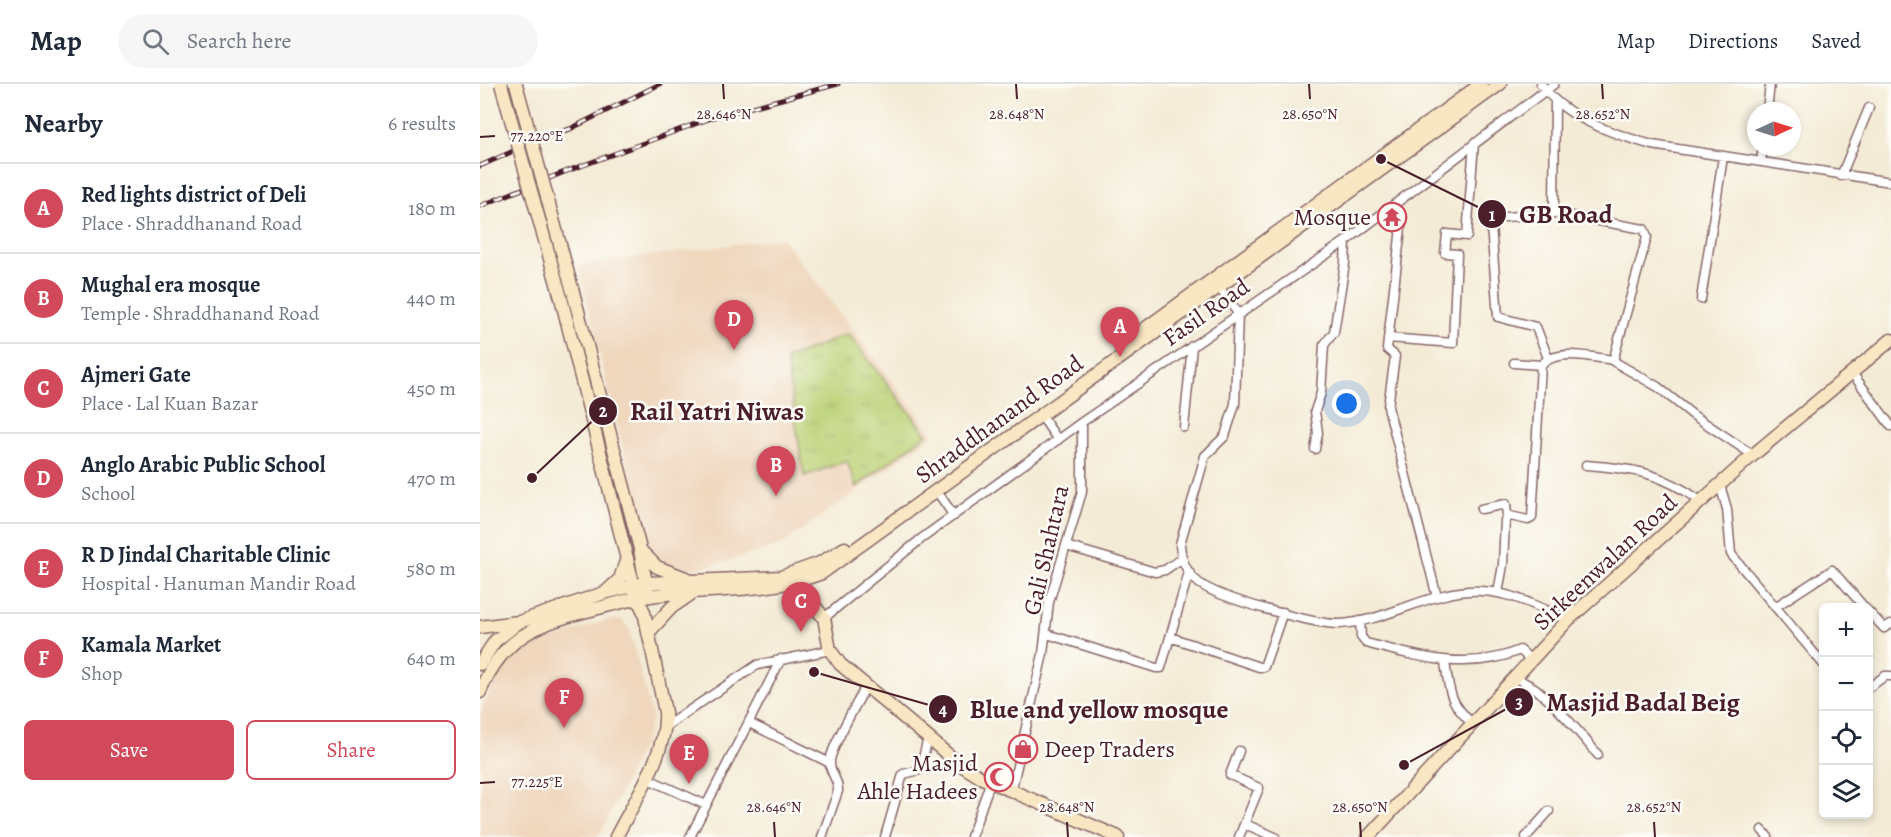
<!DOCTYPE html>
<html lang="en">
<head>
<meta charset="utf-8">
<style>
  body { margin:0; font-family:Alegreya,serif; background:#f6f6f7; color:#1f2937 }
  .controls { position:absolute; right:18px; bottom:18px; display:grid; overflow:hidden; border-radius:9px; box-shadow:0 3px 9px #0003 }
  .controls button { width:54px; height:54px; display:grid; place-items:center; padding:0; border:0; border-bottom:2px solid #e0e1e3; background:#fff; color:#1f2937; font:30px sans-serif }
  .compass { position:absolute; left:1267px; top:18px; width:54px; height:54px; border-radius:50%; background:#fff; box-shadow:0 3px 9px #0003; rotate:86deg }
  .you { position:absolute; left:867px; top:320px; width:21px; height:21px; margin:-15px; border:4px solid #fff; border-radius:50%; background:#1a73e8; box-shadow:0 0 0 9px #1a73e833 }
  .badge { display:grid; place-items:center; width:39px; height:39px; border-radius:50%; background:#d1495b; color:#fff; font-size:20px; font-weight:700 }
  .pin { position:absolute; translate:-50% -50px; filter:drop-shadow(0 2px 3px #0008) }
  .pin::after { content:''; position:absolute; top:32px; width:21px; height:18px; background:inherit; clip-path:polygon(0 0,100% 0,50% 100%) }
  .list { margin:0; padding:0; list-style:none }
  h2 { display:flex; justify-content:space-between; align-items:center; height:78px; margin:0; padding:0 24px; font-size:26px }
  h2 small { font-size:20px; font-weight:400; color:#747a83 }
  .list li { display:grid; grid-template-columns:39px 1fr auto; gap:18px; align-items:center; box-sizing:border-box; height:90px; padding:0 24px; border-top:2px solid #e0e1e3 }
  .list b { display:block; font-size:22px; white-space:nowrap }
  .list p { margin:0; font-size:20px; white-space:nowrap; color:#747a83 }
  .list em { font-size:20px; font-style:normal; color:#747a83 }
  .actions { display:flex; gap:12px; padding:18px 24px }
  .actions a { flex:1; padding:14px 0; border:2px solid #d1495b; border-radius:9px; text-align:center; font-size:21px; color:#d1495b }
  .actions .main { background:#d1495b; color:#fff }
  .icon { flex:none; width:33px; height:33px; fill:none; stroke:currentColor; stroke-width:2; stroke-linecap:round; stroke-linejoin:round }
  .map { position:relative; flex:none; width:1411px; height:753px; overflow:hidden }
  header { display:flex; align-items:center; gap:36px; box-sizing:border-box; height:84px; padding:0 30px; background:#fff; border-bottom:2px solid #e0e1e3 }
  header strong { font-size:28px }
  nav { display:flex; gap:33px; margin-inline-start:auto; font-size:21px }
  .search { width:420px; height:54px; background:#f6f6f7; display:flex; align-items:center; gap:15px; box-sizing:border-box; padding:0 21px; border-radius:33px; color:#747a83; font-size:22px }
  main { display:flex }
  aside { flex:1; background:#fff }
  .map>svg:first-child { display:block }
  .built { fill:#efd6bc }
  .grass { fill:url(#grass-tufts); stroke:#827850; stroke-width:1.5 }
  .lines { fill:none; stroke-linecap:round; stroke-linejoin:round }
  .street-casing { stroke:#866667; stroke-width:11 }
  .secondary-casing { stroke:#866667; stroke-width:15 }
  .street { stroke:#fff; stroke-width:8 }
  .secondary { stroke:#f9e7c3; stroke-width:12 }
  .rail-casing { stroke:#4a1f2b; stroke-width:5 }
  .rail { stroke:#fdfcf7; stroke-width:3; stroke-dasharray:9; stroke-linecap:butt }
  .secondary-bridge-casing { stroke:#866667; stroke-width:15; stroke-linecap:butt }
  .secondary-bridge { stroke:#f9e7c3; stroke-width:12 }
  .ticks { fill:none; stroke:#4a1f2b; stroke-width:2 }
  .labels { text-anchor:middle; stroke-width:5; stroke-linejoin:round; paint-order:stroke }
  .poi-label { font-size:24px; fill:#4a1f2b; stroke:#fdfcf7; text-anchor:end }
  .street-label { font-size:24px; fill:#4a1f2b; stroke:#fdfcf7 }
  .ticks-label { font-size:15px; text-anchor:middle; fill:#4a1f2b; stroke:#fdfcf7; stroke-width:5; stroke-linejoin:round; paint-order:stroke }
  .leader { fill:none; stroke:#4a1f2b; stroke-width:2 }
  .callout-dot { fill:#4a1f2b; stroke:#fdfcf7; stroke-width:2 }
  .mark-label { font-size:18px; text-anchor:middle; font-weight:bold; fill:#fff }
  .callout-label { font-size:26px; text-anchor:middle; font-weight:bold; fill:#4a1f2b; stroke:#fdfcf7; stroke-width:5; stroke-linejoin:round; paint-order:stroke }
</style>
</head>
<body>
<header>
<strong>Map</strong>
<div class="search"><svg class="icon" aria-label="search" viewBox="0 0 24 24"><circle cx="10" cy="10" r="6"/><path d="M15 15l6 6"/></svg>Search here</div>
<nav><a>Map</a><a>Directions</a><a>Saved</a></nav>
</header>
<main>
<aside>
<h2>Nearby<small>6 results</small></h2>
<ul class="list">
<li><span class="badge">A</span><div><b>Red lights district of Deli</b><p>Place · Shraddhanand Road</p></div><em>180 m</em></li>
<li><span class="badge">B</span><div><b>Mughal era mosque</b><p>Temple · Shraddhanand Road</p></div><em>440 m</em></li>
<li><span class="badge">C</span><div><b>Ajmeri Gate</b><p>Place · Lal Kuan Bazar</p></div><em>450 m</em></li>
<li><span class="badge">D</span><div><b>Anglo Arabic Public School</b><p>School</p></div><em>470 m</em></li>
<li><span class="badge">E</span><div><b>R D Jindal Charitable Clinic</b><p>Hospital · Hanuman Mandir Road</p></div><em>580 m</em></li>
<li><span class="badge">F</span><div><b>Kamala Market</b><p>Shop</p></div><em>640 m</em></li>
</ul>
<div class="actions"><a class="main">Save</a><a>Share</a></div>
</aside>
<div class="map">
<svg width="1411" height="753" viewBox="0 0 1411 753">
  <defs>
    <pattern id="grass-tufts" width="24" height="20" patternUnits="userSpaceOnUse" patternTransform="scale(1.5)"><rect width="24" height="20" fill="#bbd175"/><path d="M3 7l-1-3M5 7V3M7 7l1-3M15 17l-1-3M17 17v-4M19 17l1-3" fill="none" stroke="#a2b365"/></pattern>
  </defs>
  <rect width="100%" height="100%" fill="#fdfcf7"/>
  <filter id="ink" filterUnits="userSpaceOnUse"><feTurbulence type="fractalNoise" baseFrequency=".0167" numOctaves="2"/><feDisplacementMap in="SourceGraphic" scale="12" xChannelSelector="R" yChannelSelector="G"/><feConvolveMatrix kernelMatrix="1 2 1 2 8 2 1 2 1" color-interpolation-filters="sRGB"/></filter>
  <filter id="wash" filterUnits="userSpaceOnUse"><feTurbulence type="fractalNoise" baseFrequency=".008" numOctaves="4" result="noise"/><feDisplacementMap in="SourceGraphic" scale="24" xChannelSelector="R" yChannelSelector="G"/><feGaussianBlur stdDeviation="1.35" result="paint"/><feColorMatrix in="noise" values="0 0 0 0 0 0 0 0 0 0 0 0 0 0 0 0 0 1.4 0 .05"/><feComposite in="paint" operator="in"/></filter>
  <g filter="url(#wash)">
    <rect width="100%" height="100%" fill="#f4ebd6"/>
    <path class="built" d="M302,154L454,351L300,462L218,485L191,483L168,467L98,181Z
      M126,536H142L149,545L172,632L166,655L119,753H0V629L16,593L28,578L50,563Z"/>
    <path class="grass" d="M368,250L447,350L376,403L367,377L324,392L306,275Z"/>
  </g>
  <g filter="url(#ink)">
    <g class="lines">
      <g class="street-casing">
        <path id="street" d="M1061,0C1084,34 1134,50 1172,61L1411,98
          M1287,27L1290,0
          M1281,78L1283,63
          M1361,92L1389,24
          M915,120L922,135L907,265L915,272L908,323L957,513
          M1074,129L1075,16
          M738,202L758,229L755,320L745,352L725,372L700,460C701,476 706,489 719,499C740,515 833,540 859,540C908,538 952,504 1002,507C1031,508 1061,524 1088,536
          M1221,215L1243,73
          M908,254L973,259L977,170L965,169L967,150L987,152L994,59
          M1068,274L1056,243L1018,233L1011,142L1014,134L1074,129L1164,145L1167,153L1133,277L1178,303L1213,331L1273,371
          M1034,279L1061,281
          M1372,289L1411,342
          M560,330L578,356
          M704,343L712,262
          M835,365L838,349L835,327L841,309L844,261L854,248L865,179L866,157
          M1106,381C1156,385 1180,388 1222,418
          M1240,401L1247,425L1251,470L1344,581
          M456,406L474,432
          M1001,425L1026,420L1027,433
          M586,462L675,488L685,486L701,475
          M1018,509L1023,481L1025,436L1030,432L1048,436L1052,434L1061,281C1077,264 1111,273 1133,276
          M1295,523L1352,486L1385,524
          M1388,527L1404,544L1411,540
          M344,534L441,455L602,338L866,157L1074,0
          M880,537L881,553L886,559C938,573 989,588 1040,566L1051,576
          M567,550L676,584H681L709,488
          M690,553L779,583H784L803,528
          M965,578C969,607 970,620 993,640
          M1036,592C1042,599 1049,600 1056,605C1079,624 1099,648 1118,671
          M1388,604L1405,592H1411
          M269,639L350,679
          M186,642L277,581L350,566
          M166,694L226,721
          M531,708L563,570L569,518L602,408V338
          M765,740L795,753
          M1282,746L1288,753
          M210,753L301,575
          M342,753L358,707C359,695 348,688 350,676C354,657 377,620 386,602
          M405,753L423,690L440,686L448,654
          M491,753L510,699
          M759,753L779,704L750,691L759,667
          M1046,753L1069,727"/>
      </g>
      <g class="secondary-casing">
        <path id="secondary" d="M93,208L160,465L167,506
          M81,214L156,511L164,528L185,628C188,668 154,717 136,753
          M648,257L1001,0
          M160,466L177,483L206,494
          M310,491L344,534L350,566L360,580L478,679L500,693L638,753
          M127,507L140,495L147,474
          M0,543L38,538
          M168,549L192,523L211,510
          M0,580L15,557L39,538L124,509L166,499L301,493L340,479L365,464
          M0,608C21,555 55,540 107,527C128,522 149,515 170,512C227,504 288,510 342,489L1020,0
          M888,753L1088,536L1273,371L1411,256"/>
      </g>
      <use href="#street" class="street"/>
      <use href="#secondary" class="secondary"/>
      <g class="rail-casing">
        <path id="rail" d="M0,82L67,52L90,45L180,0
          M0,122L82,89L234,33L358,0"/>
      </g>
      <use href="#rail" class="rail"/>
      <g class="secondary-bridge-casing">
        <path id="secondary-bridge" d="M21,0L81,214
          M36,0L93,208"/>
      </g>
      <use href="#secondary-bridge" class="secondary-bridge"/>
    </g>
  </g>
  <path class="ticks" d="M243,0L244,15M536,0L537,15M829,0L830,15M1122,0L1123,15M0,53L15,52M0,699L15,698M294,738L295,753M587,738L588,753M880,738L881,753M1174,738L1175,753"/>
  <defs>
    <g id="temple-ring" transform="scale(1.5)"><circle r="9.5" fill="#fdfcf7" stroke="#d1495b" stroke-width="1.5"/><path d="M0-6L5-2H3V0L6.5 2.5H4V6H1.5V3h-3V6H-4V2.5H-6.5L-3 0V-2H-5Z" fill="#d1495b"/></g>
    <g id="shop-ring" transform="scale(1.5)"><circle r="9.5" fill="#fdfcf7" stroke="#d1495b" stroke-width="1.5"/><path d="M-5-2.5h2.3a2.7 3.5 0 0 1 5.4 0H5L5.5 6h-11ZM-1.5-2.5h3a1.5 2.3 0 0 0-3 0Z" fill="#d1495b"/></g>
    <g id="mosque-ring" transform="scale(1.5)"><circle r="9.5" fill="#fdfcf7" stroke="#d1495b" stroke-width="1.5"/><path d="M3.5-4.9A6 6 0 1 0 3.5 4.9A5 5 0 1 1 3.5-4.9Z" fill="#d1495b"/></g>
  </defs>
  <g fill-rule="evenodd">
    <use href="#temple-ring" x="912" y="133"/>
    <use href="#shop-ring" x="543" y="665"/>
    <use href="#mosque-ring" x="519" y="693"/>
  </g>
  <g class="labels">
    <g class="poi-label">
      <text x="891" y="141">Mosque</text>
      <text x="564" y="673" text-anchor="start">Deep Traders</text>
      <text x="498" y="687">Masjid<tspan x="498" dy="28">Ahle Hadees</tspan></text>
    </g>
    <g class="street-label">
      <text transform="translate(726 228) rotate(-35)" y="8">Fasil Road</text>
      <text transform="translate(519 335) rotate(-36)" y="8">Shraddhanand Road</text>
      <text transform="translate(566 466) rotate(-77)" y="8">Gali Shahtara</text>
      <text transform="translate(1125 478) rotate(-43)" y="8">Sirkeenwalan Road</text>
    </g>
  </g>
  <g class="ticks-label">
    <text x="244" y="35">28.646°N</text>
    <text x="537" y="35">28.648°N</text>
    <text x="830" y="35">28.650°N</text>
    <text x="1123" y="35">28.652°N</text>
    <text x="57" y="57">77.220°E</text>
    <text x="57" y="703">77.225°E</text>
    <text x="294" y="728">28.646°N</text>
    <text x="587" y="728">28.648°N</text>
    <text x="880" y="728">28.650°N</text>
    <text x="1174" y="728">28.652°N</text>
  </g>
  <path class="leader" d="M901 75L1012 130M52 394L123 327M924 681L1039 618M334 588L463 625"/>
  <g class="callout-dot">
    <circle cx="901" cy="75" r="6"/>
    <circle cx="52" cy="394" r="6"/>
    <circle cx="924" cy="681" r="6"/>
    <circle cx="334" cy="588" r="6"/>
    <circle cx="1012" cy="130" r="15"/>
    <circle cx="123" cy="327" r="15"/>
    <circle cx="1039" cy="618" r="15"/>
    <circle cx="463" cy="625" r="15"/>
  </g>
  <g class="mark-label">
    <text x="1012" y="137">1</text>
    <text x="123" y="333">2</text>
    <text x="1039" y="624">3</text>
    <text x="463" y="631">4</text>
  </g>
  <g class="callout-label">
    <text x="1086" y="139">GB Road</text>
    <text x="237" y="336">Rail Yatri Niwas</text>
    <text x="1163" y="627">Masjid Badal Beig</text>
    <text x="619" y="634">Blue and yellow mosque</text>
  </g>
</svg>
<div class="controls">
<button>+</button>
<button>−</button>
<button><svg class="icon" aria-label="locate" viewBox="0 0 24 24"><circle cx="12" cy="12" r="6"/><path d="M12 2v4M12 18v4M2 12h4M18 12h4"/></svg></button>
<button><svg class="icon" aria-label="layers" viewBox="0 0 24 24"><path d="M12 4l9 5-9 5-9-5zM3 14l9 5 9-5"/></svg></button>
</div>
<svg class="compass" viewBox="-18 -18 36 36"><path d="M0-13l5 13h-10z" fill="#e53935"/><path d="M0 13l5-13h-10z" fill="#747a83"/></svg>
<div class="you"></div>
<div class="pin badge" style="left:640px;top:273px">A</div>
<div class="pin badge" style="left:296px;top:412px">B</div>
<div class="pin badge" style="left:321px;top:548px">C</div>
<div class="pin badge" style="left:254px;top:266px">D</div>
<div class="pin badge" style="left:209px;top:700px">E</div>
<div class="pin badge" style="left:84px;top:644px">F</div>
</div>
</main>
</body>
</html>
